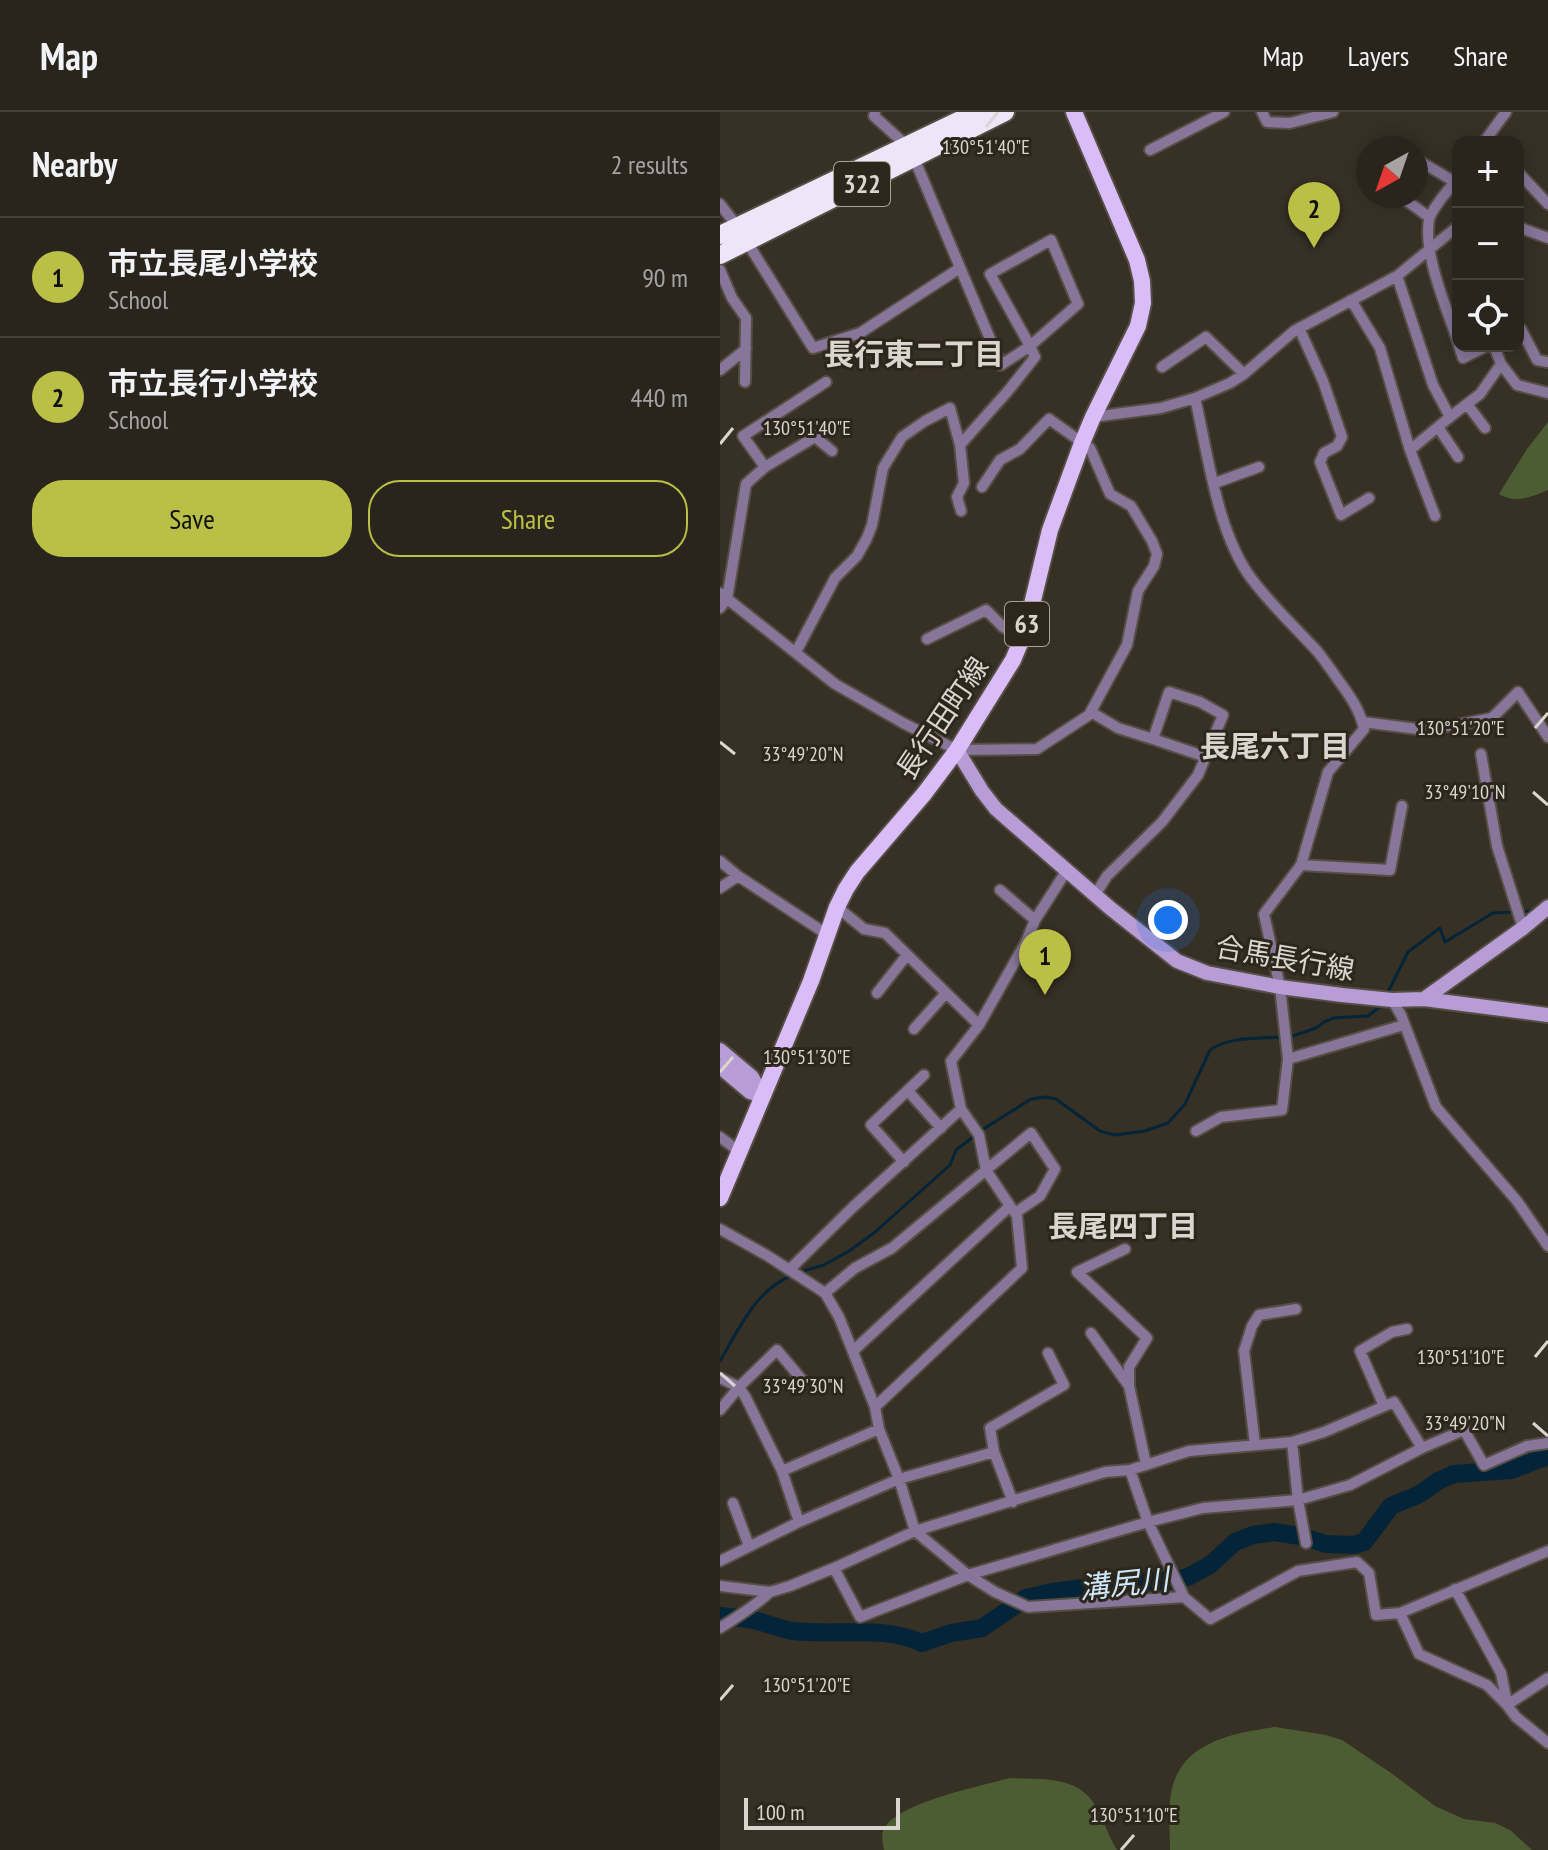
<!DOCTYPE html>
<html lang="en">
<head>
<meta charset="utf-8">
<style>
  body { margin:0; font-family:"PT Sans Narrow","Noto Sans JP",sans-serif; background:#312c25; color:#f1f3f6 }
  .controls { position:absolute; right:24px; top:24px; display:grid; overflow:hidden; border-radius:16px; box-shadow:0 4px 20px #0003 }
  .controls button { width:72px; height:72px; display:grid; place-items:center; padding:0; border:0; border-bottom:2px solid #45413b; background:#29241c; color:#f1f3f6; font:40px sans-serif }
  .compass { position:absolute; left:636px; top:24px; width:72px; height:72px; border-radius:50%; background:#29241c; box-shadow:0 4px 20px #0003; rotate:220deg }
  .scale { position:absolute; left:24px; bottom:20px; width:156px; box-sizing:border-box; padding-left:8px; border:4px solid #dad6cf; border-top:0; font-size:22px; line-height:28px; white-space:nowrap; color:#dad6cf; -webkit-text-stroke:6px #2d261b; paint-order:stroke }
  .you { position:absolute; left:448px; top:808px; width:28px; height:28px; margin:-20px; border:6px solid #fff; border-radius:50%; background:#1a73e8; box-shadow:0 0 0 12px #1a73e833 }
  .badge { display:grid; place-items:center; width:52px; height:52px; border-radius:50%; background:#bac046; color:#111; font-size:26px; font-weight:700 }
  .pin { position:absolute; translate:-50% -66px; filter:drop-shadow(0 2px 4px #0008) }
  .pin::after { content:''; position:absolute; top:42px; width:28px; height:24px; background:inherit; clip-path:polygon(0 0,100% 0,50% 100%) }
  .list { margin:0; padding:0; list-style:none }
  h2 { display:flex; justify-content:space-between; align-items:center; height:104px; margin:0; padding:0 32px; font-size:34px }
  h2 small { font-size:26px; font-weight:400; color:#a5a4a3 }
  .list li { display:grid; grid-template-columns:52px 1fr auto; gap:24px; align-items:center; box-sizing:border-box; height:120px; padding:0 32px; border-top:2px solid #45413b }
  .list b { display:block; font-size:30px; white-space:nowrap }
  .list p { margin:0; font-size:26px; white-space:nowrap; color:#a5a4a3 }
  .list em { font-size:26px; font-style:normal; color:#a5a4a3 }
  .actions { display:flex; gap:16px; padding:24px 32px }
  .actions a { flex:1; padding:18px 0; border:2px solid #bac046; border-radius:32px; text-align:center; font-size:28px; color:#bac046 }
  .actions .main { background:#bac046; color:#111 }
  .icon { flex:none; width:44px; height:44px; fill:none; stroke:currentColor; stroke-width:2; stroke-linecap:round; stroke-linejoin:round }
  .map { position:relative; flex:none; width:828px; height:1738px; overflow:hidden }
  header { display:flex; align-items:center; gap:48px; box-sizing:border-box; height:112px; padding:0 40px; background:#29241c; border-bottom:2px solid #45413b }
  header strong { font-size:38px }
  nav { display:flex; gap:44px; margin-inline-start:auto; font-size:28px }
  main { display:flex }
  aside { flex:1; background:#29241c }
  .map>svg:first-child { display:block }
  .forest { fill:#4d5d33 }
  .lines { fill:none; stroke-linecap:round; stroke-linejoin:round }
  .stream { stroke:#042539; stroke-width:3 }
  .river { stroke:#042539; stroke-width:18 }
  .street-casing { stroke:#544e44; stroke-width:14 }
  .secondary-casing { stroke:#544e44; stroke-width:18 }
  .primary-casing { stroke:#544e44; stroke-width:20 }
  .highway-casing { stroke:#544e44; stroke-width:22 }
  .street { stroke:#877699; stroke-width:10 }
  .secondary { stroke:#b89cd5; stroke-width:14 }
  .primary { stroke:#dabdf8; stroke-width:16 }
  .highway { stroke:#eee6f8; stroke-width:18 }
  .ticks { fill:none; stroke:#dad6cf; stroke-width:3 }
  .labels { text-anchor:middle; stroke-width:6; stroke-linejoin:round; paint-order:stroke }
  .shield { fill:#2d261b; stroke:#a6a199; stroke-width:2 }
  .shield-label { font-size:26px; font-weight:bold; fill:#dad6cf }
  .street-label { font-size:28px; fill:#dad6cf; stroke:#2d261b }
  .neighbourhood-label { font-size:30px; font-weight:bold; fill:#dad6cf; stroke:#2d261b }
  .water-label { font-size:30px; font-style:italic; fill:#cde7fb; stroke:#2d261b }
  .ticks-label { font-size:20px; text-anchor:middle; fill:#dad6cf; stroke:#2d261b; stroke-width:6; stroke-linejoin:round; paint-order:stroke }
</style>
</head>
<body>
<header>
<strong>Map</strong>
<nav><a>Map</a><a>Layers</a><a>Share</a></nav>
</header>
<main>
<aside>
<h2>Nearby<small>2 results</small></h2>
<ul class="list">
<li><span class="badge">1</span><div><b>市立長尾小学校</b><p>School</p></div><em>90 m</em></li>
<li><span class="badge">2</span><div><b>市立長行小学校</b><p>School</p></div><em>440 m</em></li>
</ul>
<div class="actions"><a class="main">Save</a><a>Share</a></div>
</aside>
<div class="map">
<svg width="828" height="1738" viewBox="0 0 828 1738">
  <rect width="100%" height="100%" fill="#373025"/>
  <path class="forest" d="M828,310V378C812,385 795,392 779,382L807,337Z
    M555,1615L606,1623L622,1628L671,1661L715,1694L744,1707L775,1711L790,1718L812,1738H450C450,1720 448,1699 451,1681C460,1630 513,1621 555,1615Z
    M290,1666C320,1668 357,1663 375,1693C384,1707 388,1724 397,1738H164C163,1732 161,1725 163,1719C173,1691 262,1674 290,1666Z"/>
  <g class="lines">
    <path class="stream" d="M667,882L688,840L720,816L725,830L773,801L816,799
      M570,925L596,916L604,910L614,906L648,904L662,893
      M80,1160L104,1153L129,1139L154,1121L230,1053L236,1038L265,1016L311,987L326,985L336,987L380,1019L395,1023L425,1019L448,1011L465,992L490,938C510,924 539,927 563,925
      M0,1249C19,1217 36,1177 73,1163"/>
    <path class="river" d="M0,1504C12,1505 25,1506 37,1509C49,1512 61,1517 73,1519C116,1524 164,1513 202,1531L231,1521L262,1516L306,1486L332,1480L408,1470L445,1469L468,1465L490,1453L515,1430L533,1423L554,1420L580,1424L606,1432L633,1433L644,1430L671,1394L700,1382L718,1369L734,1362L791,1358L828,1344"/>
    <g class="street-casing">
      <path id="street" d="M542,0L547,10L570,11L613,0
        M764,30L786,0
        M430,38L504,0
        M696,47L735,70
        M798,60L828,92
        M738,66C731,75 711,97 709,108C703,142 727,197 738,230
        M680,84L709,105
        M0,92L17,114L93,236L140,221L240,156
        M798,115L828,126
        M0,158L12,186L26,206L25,270
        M677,164L713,273L730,305L760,282L781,252
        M631,188L660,236L690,338L715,404
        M579,216L603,269L622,325L617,334L604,341L600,350L621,403L649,386
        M798,219L801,217L817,248L828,250
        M739,234L743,246L767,234
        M774,234L781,252L797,273L828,281
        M442,255L486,225L524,262
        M0,258L26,237
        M475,286C488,342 497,420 531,466C551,493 575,515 597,539C605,549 612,559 619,569C630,584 640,598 644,617L608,660L581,753L544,802L560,875L568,947L562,998L501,1005L476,1019
        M747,292L765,316
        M373,305L441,296L475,286L510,271L524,262L574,219L677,164L738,114
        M718,315L738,345
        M240,333L244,371L237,385L241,399
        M690,338L730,305
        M45,355L95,325L112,339
        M495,371L539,355
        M0,481L115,572L183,611L237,638L317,637L369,603L407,533L418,479L434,454L437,442L432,429L411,394L390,382L370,336L329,307L300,337L280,348L262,375
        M0,496L7,487L26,372L45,355L23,324L106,270
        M207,527L266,498L283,515L302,526
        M76,540L115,466L137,444L147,426L152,413L163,356L182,325L205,309L230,296L240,333L288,279L315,245L310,234L358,192L331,128L270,162L310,234L281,253L194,46L187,34L154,4L155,0
        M371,600L398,616L433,627
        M643,610L697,617L736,613L772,606L798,580L828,625
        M761,642L777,734L803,816
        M0,749L18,764L108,823
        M581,753L670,758L682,694
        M0,776L18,764
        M280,778L315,808
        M375,783L387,764L442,710L478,663L503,603L480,590L449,580L433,627L486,645
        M117,795L144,817L165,821L259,913
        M157,881L187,843
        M672,888L681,903L716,995L797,1089L828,1134
        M194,917L226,881
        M568,947L684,913
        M188,979L221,1016
        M241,997L259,1023L266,1058L311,1021L335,1057L320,1084L295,1101
        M0,1025L20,1040
        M184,1050L151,1013L204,963
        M0,1117L48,1144L105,1181L119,1205L155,1295L159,1317L179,1367L195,1419L248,1463L275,1480L308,1495L464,1485
        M405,1137L357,1160L427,1226L409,1255V1274
        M69,1158L133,1095L241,997L231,949L259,913L306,830L315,808L347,758
        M105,1181L135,1156L172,1136L266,1058L290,1094
        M371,1221L409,1274L426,1352
        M133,1239L290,1094L297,1104L302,1156L155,1295
        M0,1266L19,1275L26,1286L62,1359L79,1410
        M664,1294L640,1239L672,1220L687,1217
        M0,1298L19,1275L57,1238L83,1269
        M572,1330L578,1388L586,1431
        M535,1333L524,1239L532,1214L539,1203L576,1197
        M274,1340L270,1316L344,1273L328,1241
        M410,1358L428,1410L464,1485L490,1507L578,1459L637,1450L649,1461L656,1503L680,1501L828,1439
        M62,1359L159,1317
        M13,1391L29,1434
        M0,1449L79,1410L179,1367L274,1340L293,1390
        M114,1456L140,1505L248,1463L428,1410L483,1396L578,1388L630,1373L702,1336L744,1318L764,1353L807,1334L828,1331
        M0,1474L50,1480L70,1474L114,1456L195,1419L385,1360L410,1358L469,1339L572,1330L604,1320L674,1290L702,1336
        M735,1477L781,1561L787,1591
        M680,1501L699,1542L767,1573L787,1593L796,1605L828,1631
        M0,1516C17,1505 35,1494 50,1480
        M787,1593L828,1566"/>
    </g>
    <g class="secondary-casing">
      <path id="secondary" d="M237,638L262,679L276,697L390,796L457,849L487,861L560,875L622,883L672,888L704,887L828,903
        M704,887L803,816L828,795
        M0,938L32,965L43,985
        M0,955L30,980L43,985"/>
    </g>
    <g class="primary-casing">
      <path id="primary" d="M0,1086L91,869L117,795L126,777L137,760L204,682L237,638L293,548L306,517L330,418L362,331L373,305L418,214L423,191L422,169L417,148L354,0"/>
    </g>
    <g class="highway-casing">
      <path id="highway" d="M0,123L257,0
        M0,143L285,0"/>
    </g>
    <use href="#street" class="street"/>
    <use href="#secondary" class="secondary"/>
    <use href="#primary" class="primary"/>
    <use href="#highway" class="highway"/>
  </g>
  <path class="ticks" d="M266,15L278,0M0,332L13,316M815,616L828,601M0,630L15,642M813,680L828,693M0,960L13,945M815,1245L828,1229M0,1261L15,1274M813,1311L828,1324M0,1588L13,1573M401,1738L414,1723"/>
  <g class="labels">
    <g class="shield">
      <rect x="114" y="50" width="56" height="44" rx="6"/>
      <rect x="285" y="490" width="44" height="44" rx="6"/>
    </g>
    <g class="shield-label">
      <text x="142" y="81">322</text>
      <text x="307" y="521">63</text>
    </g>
    <g class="street-label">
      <text transform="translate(222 606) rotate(-56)" y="10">長行田町線</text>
      <text transform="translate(565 846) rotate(10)" y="10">合馬長行線</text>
    </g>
    <g class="neighbourhood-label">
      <text x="194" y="253">長行東二丁目</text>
      <text x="555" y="645">長尾六丁目</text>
      <text x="403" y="1125">長尾四丁目</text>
    </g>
    <g class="water-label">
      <text transform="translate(404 1472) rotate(-6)" y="10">溝尻川</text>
    </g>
  </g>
  <g class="ticks-label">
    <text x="266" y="42">130°51'40"E</text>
    <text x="87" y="323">130°51'40"E</text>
    <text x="741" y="623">130°51'20"E</text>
    <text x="83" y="649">33°49'20"N</text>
    <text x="745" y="687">33°49'10"N</text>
    <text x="87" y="952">130°51'30"E</text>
    <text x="741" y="1252">130°51'10"E</text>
    <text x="83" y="1281">33°49'30"N</text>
    <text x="745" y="1318">33°49'20"N</text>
    <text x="87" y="1580">130°51'20"E</text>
    <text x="414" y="1710">130°51'10"E</text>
  </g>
</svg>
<div class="controls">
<button>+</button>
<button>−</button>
<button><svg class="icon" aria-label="locate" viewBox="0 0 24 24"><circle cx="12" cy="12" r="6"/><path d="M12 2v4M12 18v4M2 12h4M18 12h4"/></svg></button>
</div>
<svg class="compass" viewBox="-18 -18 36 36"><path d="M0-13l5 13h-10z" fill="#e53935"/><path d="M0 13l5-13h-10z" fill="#a5a4a3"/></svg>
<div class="scale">100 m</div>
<div class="you"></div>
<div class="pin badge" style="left:325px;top:883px">1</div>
<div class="pin badge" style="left:594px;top:136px">2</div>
</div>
</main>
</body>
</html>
